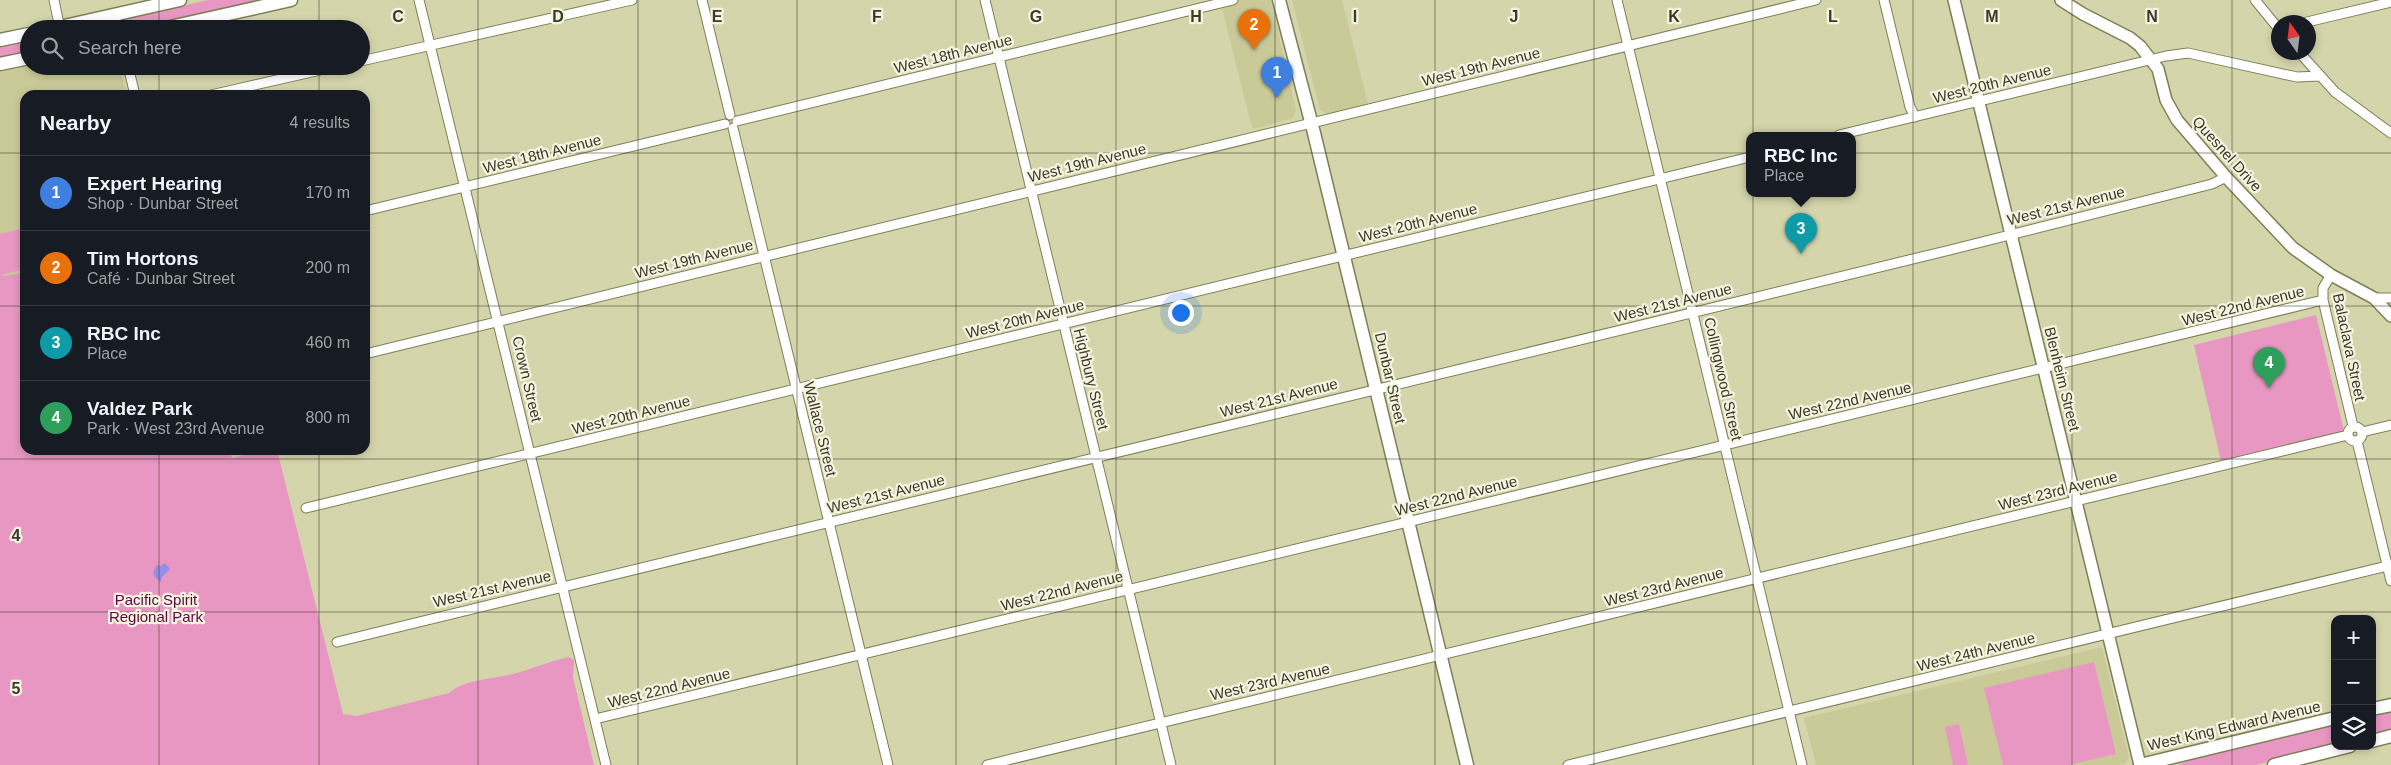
<!DOCTYPE html>
<html lang="en">
<head>
<meta charset="utf-8">
<style>
  body { margin:0; font-family:Arial,sans-serif; background:#242831; color:#f1f3f6 }
  .controls { position:absolute; right:15px; bottom:15px; display:grid; overflow:hidden; border-radius:10px; box-shadow:0 2px 8px #0003 }
  .controls button { width:45px; height:45px; display:grid; place-items:center; padding:0; border:0; border-bottom:1px solid #363941; background:#171b24; color:#f1f3f6; font:25px sans-serif }
  .compass { position:absolute; left:2271px; top:15px; width:45px; height:45px; border-radius:50%; background:#171b24; box-shadow:0 2px 8px #0003; rotate:346deg }
  .you { position:absolute; left:1180px; top:312px; width:18px; height:18px; margin:-12px; border:4px solid #fff; border-radius:50%; background:#1a73e8; box-shadow:0 0 0 8px #1a73e833 }
  .badge { display:grid; place-items:center; width:32px; height:32px; border-radius:50%; background:#705bd5; color:#fff; font-size:16px; font-weight:700 }
  .pin { position:absolute; translate:-50% -41px; filter:drop-shadow(0 1px 2px #0008) }
  .pin::after { content:''; position:absolute; top:26px; width:18px; height:15px; background:inherit; clip-path:polygon(0 0,100% 0,50% 100%) }
  .popup { position:absolute; left:1746px; top:132px; width:110px; height:65px; box-sizing:border-box; display:grid; place-content:center; border-radius:10px; background:#171b24; filter:drop-shadow(0 1px 4px #0005); font-size:16px; white-space:nowrap; color:#9ea1a6 }
  .popup b { font-size:19px; color:#f1f3f6 }
  .popup::after { content:''; position:absolute; left:50%; top:100%; margin-left:-10px; border:10px solid transparent; border-top-color:#171b24 }
  .list { margin:0; padding:0; list-style:none }
  h2 { display:flex; justify-content:space-between; align-items:center; height:65px; margin:0; padding:0 20px; font-size:21px }
  h2 small { font-size:16px; font-weight:400; color:#9ea1a6 }
  .list li { display:grid; grid-template-columns:32px 1fr auto; gap:15px; align-items:center; box-sizing:border-box; height:75px; padding:0 20px; border-top:1px solid #363941 }
  .list b { display:block; font-size:19px; white-space:nowrap }
  .list p { margin:0; font-size:16px; white-space:nowrap; color:#9ea1a6 }
  .list em { font-size:16px; font-style:normal; color:#9ea1a6 }
  .icon { flex:none; width:28px; height:28px; fill:none; stroke:currentColor; stroke-width:2; stroke-linecap:round; stroke-linejoin:round }
  .map { position:relative; flex:none; width:2391px; height:765px; overflow:hidden }
  .search { position:absolute; background:#171b24; box-shadow:0 2px 8px #0003; left:20px; top:20px; width:350px; height:55px; display:flex; align-items:center; gap:12px; box-sizing:border-box; padding:0 18px; border-radius:28px; color:#9ea1a6; font-size:19px }
  .panel { position:absolute; background:#171b24; box-shadow:0 2px 8px #0003; left:20px; top:90px; width:350px; height:365px; border-radius:15px }
  .map>svg:first-child { display:block }
  .built { fill:#caca99 }
  .green { fill:#e897c2 }
  .water { fill:#958ce5 }
  .lines { fill:none; stroke-linecap:round; stroke-linejoin:round }
  .minor-casing { stroke:#7f7e58; stroke-width:11 }
  .tertiary-casing { stroke:#7f7e58; stroke-width:14 }
  .secondary-casing { stroke:#7f7e58; stroke-width:15 }
  .minor { stroke:#fff; stroke-width:9 }
  .tertiary { stroke:#fff; stroke-width:11 }
  .secondary { stroke:#fff; stroke-width:12 }
  .grid { fill:none; stroke:#3b3a2a; stroke-width:1; stroke-opacity:0.55 }
  .labels { text-anchor:middle; stroke-width:4.5; stroke-linejoin:round; paint-order:stroke }
  .street-label { font-size:15px; fill:#3b3a2a; stroke:#f4f4e0 }
  .park-label { font-size:15px; fill:#5d083f; stroke:#f4f4e0 }
  .grid-label { font-size:16px; text-anchor:middle; font-weight:bold; fill:#3b3a2a; stroke:#f4f4e0; stroke-width:4.5; stroke-linejoin:round; paint-order:stroke }
</style>
</head>
<body>
<div class="map">
<svg width="2391" height="765" viewBox="0 0 2391 765">
  <rect width="100%" height="100%" fill="#d5d5ac"/>
  <path class="built" d="M1220,0H1271L1296,110L1293,118L1254,129L1251,124Z
    M1292,0H1342L1368,104L1328,114L1320,110Z
    M29,65L119,66L127,95H25V274L0,280V72Z
    M2102,647L2129,757L2126,763L2118,765H1816L1804,718Z"/>
  <path class="green" d="M208,0H259L131,29L124,26L126,20L132,17Z
    M29,41V52L0,58V47Z
    M25,228V269L0,275L6,276L25,272V450H230L232,458L266,450H277L343,714L357,716L449,693C465,679 493,679 513,674C532,669 550,661 569,657L574,660L573,677L594,765H0V234Z
    M2316,315L2344,431L2221,461L2194,345Z
    M2094,662L2116,754L2069,765H2003L1984,688Z
    M2391,710V732L2372,736V715Z
    M1959,724L1968,765H1953L1945,727Z
    M2335,724V745L2256,765H2178L2199,756Z"/>
  <path class="water" d="M165,563L170,569L162,577L161,582L155,577L153,572L157,565L161,566Z"/>
  <g class="lines">
    <g class="minor-casing">
      <path id="minor" d="M54,0L60,29
        M419,0L606,765
        M702,0L730,115
        M985,0L1171,765
        M1617,0L1802,765
        M1884,0L1910,107L1915,117
        M2255,0L2278,28
        M115,15L118,29
        M2307,22L2391,2
        M2299,52L2335,92L2391,133
        M361,61L632,0
        M128,66L135,95
        M211,95L338,66
        M737,121L1233,0
        M733,128L888,765
        M1839,135L2166,56L2188,53L2297,77L2319,76
        M365,211L725,124
        M2331,275L2323,288V300L2353,426
        M2374,298H2391
        M365,354L1816,0
        M2348 434a7 7 0 1 1 14 0a7 7 0 1 1-14 0Z
        M2362,432L2391,425
        M2357,441L2391,581
        M306,508L1750,157
        M337,642L1950,250L2212,184L2226,177
        M595,719L2323,300
        M987,765L2348,435
        M1568,765L2391,565"/>
    </g>
    <g class="tertiary-casing">
      <path id="tertiary" d="M1954,0L2140,765
        M2061,0L2083,14L2130,38L2140,46L2158,69L2166,100L2177,120L2226,177L2293,248L2331,275L2374,298L2391,316"/>
    </g>
    <g class="secondary-casing">
      <path id="secondary" d="M1279,0L1314,133L1467,765
        M51,29L180,0
        M161,29L291,0
        M0,40L29,34
        M0,64L29,58
        M2372,709L2391,705
        M2372,741L2391,736
        M2140,765L2335,718
        M2274,765L2350,746"/>
    </g>
    <use href="#minor" class="minor"/>
    <use href="#tertiary" class="tertiary"/>
    <use href="#secondary" class="secondary"/>
  </g>
  <path class="grid" d="M159,0V29M319,0V29M478,0V765M638,0V765M797,0V765M956,0V765M1116,0V765M1275,0V765M1435,0V765M1594,0V765M1753,0V765M1913,0V765M2072,0V765M2232,0V765M159,66V95M319,66V95M0,153H25M365,153H2391M0,306H25M365,306H2391M159,450V765M319,450V765M0,459H2391M0,612H2391"/>
  <g class="labels">
    <g class="street-label">
      <text transform="translate(953 54) rotate(-14)" y="5">West 18th Avenue</text>
      <text transform="translate(1481 67) rotate(-14)" y="5">West 19th Avenue</text>
      <text transform="translate(1992 84) rotate(-14)" y="5">West 20th Avenue</text>
      <text transform="translate(542 154) rotate(-14)" y="5">West 18th Avenue</text>
      <text transform="translate(2227 154) rotate(48)" y="5">Quesnel Drive</text>
      <text transform="translate(1087 163) rotate(-14)" y="5">West 19th Avenue</text>
      <text transform="translate(2066 206) rotate(-14)" y="5">West 21st Avenue</text>
      <text transform="translate(1418 223) rotate(-14)" y="5">West 20th Avenue</text>
      <text transform="translate(694 259) rotate(-14)" y="5">West 19th Avenue</text>
      <text transform="translate(1673 303) rotate(-14)" y="5">West 21st Avenue</text>
      <text transform="translate(2243 306) rotate(-14)" y="5">West 22nd Avenue</text>
      <text transform="translate(1025 319) rotate(-14)" y="5">West 20th Avenue</text>
      <text transform="translate(2349 347) rotate(78)" y="5">Balaclava Street</text>
      <text transform="translate(1390 378) rotate(77)" y="5">Dunbar Street</text>
      <text transform="translate(527 379) rotate(77)" y="5">Crown Street</text>
      <text transform="translate(1091 379) rotate(76)" y="5">Highbury Street</text>
      <text transform="translate(1723 379) rotate(77)" y="5">Collingwood Street</text>
      <text transform="translate(2062 379) rotate(76)" y="5">Blenheim Street</text>
      <text transform="translate(1279 398) rotate(-14)" y="5">West 21st Avenue</text>
      <text transform="translate(1850 401) rotate(-13)" y="5">West 22nd Avenue</text>
      <text transform="translate(631 415) rotate(-14)" y="5">West 20th Avenue</text>
      <text transform="translate(820 429) rotate(76)" y="5">Wallace Street</text>
      <text transform="translate(2058 491) rotate(-14)" y="5">West 23rd Avenue</text>
      <text transform="translate(886 494) rotate(-14)" y="5">West 21st Avenue</text>
      <text transform="translate(1456 496) rotate(-14)" y="5">West 22nd Avenue</text>
      <text transform="translate(1664 587) rotate(-14)" y="5">West 23rd Avenue</text>
      <text transform="translate(492 589) rotate(-13)" y="5">West 21st Avenue</text>
      <text transform="translate(1062 591) rotate(-14)" y="5">West 22nd Avenue</text>
      <text transform="translate(1976 652) rotate(-14)" y="5">West 24th Avenue</text>
      <text transform="translate(1270 682) rotate(-13)" y="5">West 23rd Avenue</text>
      <text transform="translate(669 688) rotate(-14)" y="5">West 22nd Avenue</text>
      <text transform="translate(2234 726) rotate(-13)" y="5">West King Edward Avenue</text>
    </g>
    <g class="park-label">
      <text x="156" y="605">Pacific Spirit<tspan x="156" dy="17">Regional Park</tspan></text>
    </g>
  </g>
  <g class="grid-label">
    <text x="398" y="22">C</text>
    <text x="558" y="22">D</text>
    <text x="717" y="22">E</text>
    <text x="877" y="22">F</text>
    <text x="1036" y="22">G</text>
    <text x="1196" y="22">H</text>
    <text x="1355" y="22">I</text>
    <text x="1514" y="22">J</text>
    <text x="1674" y="22">K</text>
    <text x="1833" y="22">L</text>
    <text x="1992" y="22">M</text>
    <text x="2152" y="22">N</text>
    <text x="16" y="541">4</text>
    <text x="16" y="694">5</text>
  </g>
</svg>
<div class="controls">
<button>+</button>
<button>−</button>
<button><svg class="icon" aria-label="layers" viewBox="0 0 24 24"><path d="M12 4l9 5-9 5-9-5zM3 14l9 5 9-5"/></svg></button>
</div>
<svg class="compass" viewBox="-18 -18 36 36"><path d="M0-13l5 13h-10z" fill="#e53935"/><path d="M0 13l5-13h-10z" fill="#9ea1a6"/></svg>
<div class="you"></div>
<div class="pin badge" style="left:1277px;top:98px;background:#3f7fe0">1</div>
<div class="pin badge" style="left:1254px;top:50px;background:#e8710a">2</div>
<div class="pin badge" style="left:1801px;top:254px;background:#0f9aa8">3</div>
<div class="popup"><b>RBC Inc</b>Place</div>
<div class="pin badge" style="left:2269px;top:388px;background:#2e9e5b">4</div>
<div class="search"><svg class="icon" aria-label="search" viewBox="0 0 24 24"><circle cx="10" cy="10" r="6"/><path d="M15 15l6 6"/></svg>Search here</div>
<section class="panel">
<h2>Nearby<small>4 results</small></h2>
<ul class="list">
<li><span class="badge" style="background:#3f7fe0">1</span><div><b>Expert Hearing</b><p>Shop · Dunbar Street</p></div><em>170 m</em></li>
<li><span class="badge" style="background:#e8710a">2</span><div><b>Tim Hortons</b><p>Café · Dunbar Street</p></div><em>200 m</em></li>
<li><span class="badge" style="background:#0f9aa8">3</span><div><b>RBC Inc</b><p>Place</p></div><em>460 m</em></li>
<li><span class="badge" style="background:#2e9e5b">4</span><div><b>Valdez Park</b><p>Park · West 23rd Avenue</p></div><em>800 m</em></li>
</ul>
</section>
</div>
</body>
</html>
